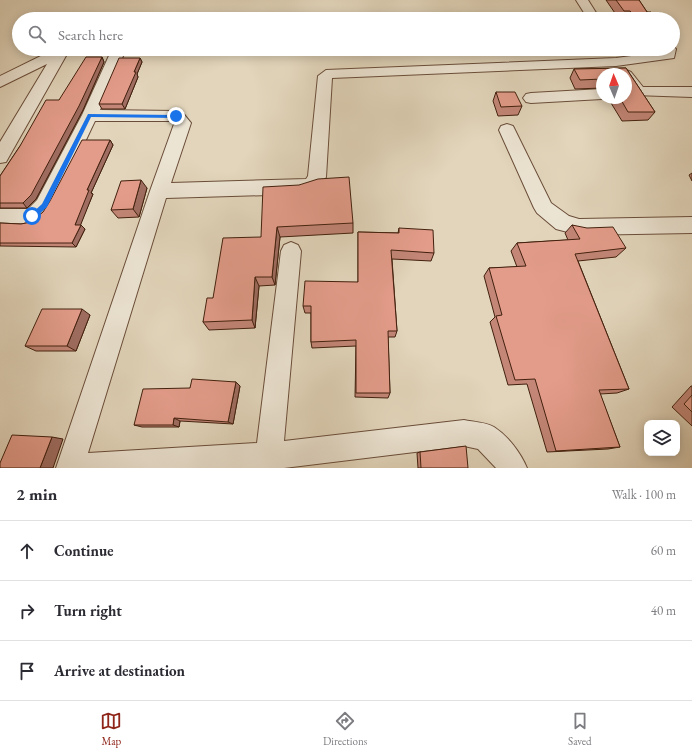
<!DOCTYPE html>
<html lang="en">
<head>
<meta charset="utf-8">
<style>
  body { margin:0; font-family:"EB Garamond",serif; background:#f2f2f3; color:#2b2b33 }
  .controls { position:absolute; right:12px; bottom:12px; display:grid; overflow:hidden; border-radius:8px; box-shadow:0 2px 10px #0003 }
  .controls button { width:36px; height:36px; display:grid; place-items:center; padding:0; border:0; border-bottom:1px solid #e1e1e2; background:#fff; color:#2b2b33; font:20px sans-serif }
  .compass { position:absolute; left:596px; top:68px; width:36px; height:36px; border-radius:50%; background:#fff; box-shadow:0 2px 10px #0003; rotate:358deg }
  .stop { position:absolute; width:12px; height:12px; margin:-9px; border:3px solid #1a73e8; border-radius:50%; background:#fff }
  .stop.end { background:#1a73e8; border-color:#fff; box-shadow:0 1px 4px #0008 }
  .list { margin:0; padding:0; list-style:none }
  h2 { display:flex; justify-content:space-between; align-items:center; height:52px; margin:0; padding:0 16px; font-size:17px }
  h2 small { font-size:13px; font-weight:400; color:#7c7c81 }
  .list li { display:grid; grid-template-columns:26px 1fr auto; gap:12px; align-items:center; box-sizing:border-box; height:60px; padding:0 16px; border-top:1px solid #e1e1e2 }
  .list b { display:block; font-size:15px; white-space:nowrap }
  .list em { font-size:13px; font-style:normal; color:#7c7c81 }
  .icon { flex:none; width:22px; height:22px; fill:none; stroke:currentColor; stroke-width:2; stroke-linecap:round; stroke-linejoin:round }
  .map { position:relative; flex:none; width:692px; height:468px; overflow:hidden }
  .search { position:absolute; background:#fff; box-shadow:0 2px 10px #0003; left:12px; right:12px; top:12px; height:44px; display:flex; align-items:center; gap:10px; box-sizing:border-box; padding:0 14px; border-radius:22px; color:#7c7c81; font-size:15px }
  .sheet { height:232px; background:#fff }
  nav { display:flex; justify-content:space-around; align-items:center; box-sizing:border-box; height:56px; border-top:1px solid #e1e1e2; background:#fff; font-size:11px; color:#7c7c81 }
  nav a { display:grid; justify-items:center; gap:2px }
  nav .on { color:#8f2418 }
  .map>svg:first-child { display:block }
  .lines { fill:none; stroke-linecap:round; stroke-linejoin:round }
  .minor-casing { stroke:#6a4d39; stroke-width:2 }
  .minor { fill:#ece4d3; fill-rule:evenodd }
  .wall { fill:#c38677; stroke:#42200e }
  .shaded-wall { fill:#9f6d61; stroke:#42200e }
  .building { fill:#e39c8a; stroke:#42200e }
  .route { fill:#1a73e8 }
</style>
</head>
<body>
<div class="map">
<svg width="692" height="468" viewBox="0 0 692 468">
  <rect width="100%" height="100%" fill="#e2d5bb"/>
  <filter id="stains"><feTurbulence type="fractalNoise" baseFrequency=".005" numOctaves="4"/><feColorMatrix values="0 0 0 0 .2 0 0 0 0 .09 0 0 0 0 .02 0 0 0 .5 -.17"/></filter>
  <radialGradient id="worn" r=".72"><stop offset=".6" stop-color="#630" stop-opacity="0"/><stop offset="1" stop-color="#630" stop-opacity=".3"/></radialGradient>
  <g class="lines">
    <g class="minor-casing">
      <path id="minor" d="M576,0H588L600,19H588Z
        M673,46L676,49L674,58L616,66L332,78L326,177L318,189L301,194L166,198L88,453L257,443L281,251L284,245L291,242L298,245L301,251L284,441L464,420C474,422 485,422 494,427C508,436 521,453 527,468H496L478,449L464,446L284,468H56L150,191L174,124L172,121H95C84,143 56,210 39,222C30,229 11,225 0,225V209H28L37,200L82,115L112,49H126L100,110L176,111L182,112L191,123L171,183L306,179L308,176L318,76L326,70L616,58L662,52V49H673Z
        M55,49H74L67,54L6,162L0,163V142L47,64L0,87V76Z
        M626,70L631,72L643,87H692V97L634,95L626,85V74H619Z
        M602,89V98H606L602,99L531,103L526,102L523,98L526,94L531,93Z
        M507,124L513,126L515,130L551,203L569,216L579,219L692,217V233L579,235L556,229L537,213L534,208L499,130L501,126Z"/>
    </g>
    <use href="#minor" class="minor"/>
  </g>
  <path class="wall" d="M606,0H639L647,12L656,19H619Z
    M102,57L104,62L83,110L36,199L27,208H0V176L20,146L59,100Z
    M140,58L142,62L137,74L138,77L125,109H102L99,104Z
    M626,68L655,112L648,120L622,121L608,98H626V74H602V88L575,89L570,78L574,69Z
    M496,92L522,106L518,115L498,116L493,101Z
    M110,140L113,145L91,193L93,194L80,225L85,229L76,247L0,246V223L21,224L31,222L43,212Z
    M692,173V181L689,175Z
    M299,185L353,223V233L280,237L275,285L259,286L255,328L209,330L203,322L213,298L261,237Z
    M147,188L139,217L118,218L111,210Z
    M572,225L626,248L616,257L578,261L629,389L617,393L600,394L620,447L608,449L547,452L527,384L508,385L490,322L495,317L484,276L489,268L517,267L511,251L517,243L568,240L565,233Z
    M399,228L434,253L431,261L392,259L397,331L395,337H388L390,393L388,398L355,397L356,346L312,348L311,342V313H305L303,306L358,282V232L398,233Z
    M90,315L76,351H36L25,346Z
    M236,382L240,386L233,424L180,421L179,427H142L134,425L190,388Z
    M691,386H692V426L672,407Z
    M420,452L468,468H418L417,453Z"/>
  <path class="shaded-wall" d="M102,57L104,62L83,110L36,199L27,208L23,203Z
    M140,58L142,62L137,74L138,77L125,109L122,104L134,72Z
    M110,140L113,145L91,193L93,194L79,229L75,225L87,190Z
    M141,180L147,188L139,217L133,209Z
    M81,225L85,229L76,247L72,243Z
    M277,227L280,237L275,285L272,277Z
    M255,277L259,286L255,328L252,320Z
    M82,309L90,315L76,351L67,346Z
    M236,382L240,386L233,424L228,422Z
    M174,418L180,421L179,427L173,425Z
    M52,437L63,439L53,468H40Z"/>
  <path class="building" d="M616,0H639L647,12H651L656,19H637L630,11H624Z
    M86,57H102L79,106L31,195L23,203H0V176L20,146L46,100H59Z
    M119,58H140L134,72H136L122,104H99Z
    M626,68L655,112H628L620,98H626V74H602V79L580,80L574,69Z
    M496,92H515L522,106L501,107Z
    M82,140H110L87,190H89L75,225H81L72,243H0V223L21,224L31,222L43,212L50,201Z
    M349,177L353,223L277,227L272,277H255L252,320L203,322L207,298H213L223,238L261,237L263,187L299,185L318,179Z
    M141,180L133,209L111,210L121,181Z
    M572,225L587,228L613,227L626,248L575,254L629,389L599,390L620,447L556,451L535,379L515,380L496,316L502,315L489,268L526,266L517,243L580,239Z
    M399,228L433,230L434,253L391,250L397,331H388L390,393H356V340L311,342V306H303L305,281L358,282V232L399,233Z
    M42,309H82L67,346H25Z
    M192,379L236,382L228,422L174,418L173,425H134L143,389L190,388Z
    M692,395V412L684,404Z
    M12,435L52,437L40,468H0V463Z
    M466,446L468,468H421L420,452Z"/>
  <path class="route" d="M88,114L176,115L179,116L176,118L91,117L47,207L35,218H30V215L42,204Z"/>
  <rect width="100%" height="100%" filter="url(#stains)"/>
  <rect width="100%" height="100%" fill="url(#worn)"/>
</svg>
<div class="controls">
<button><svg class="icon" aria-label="layers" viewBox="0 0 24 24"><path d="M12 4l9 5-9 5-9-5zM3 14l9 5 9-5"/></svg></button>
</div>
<svg class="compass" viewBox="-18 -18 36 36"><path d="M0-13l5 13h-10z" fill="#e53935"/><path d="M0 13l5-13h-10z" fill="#7c7c81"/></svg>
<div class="stop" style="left:32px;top:216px"></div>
<div class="stop end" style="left:176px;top:116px"></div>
<div class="search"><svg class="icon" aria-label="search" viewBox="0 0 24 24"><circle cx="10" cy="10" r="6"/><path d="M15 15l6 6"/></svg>Search here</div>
</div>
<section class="sheet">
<h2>2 min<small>Walk · 100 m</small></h2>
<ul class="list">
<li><svg class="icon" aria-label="ahead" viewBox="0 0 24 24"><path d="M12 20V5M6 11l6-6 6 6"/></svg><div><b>Continue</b></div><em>60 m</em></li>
<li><svg class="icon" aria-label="right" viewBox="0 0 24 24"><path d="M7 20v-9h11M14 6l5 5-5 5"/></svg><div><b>Turn right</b></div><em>40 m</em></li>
<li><svg class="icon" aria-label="arrive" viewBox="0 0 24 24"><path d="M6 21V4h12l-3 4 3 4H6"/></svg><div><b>Arrive at destination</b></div></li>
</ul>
</section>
<nav>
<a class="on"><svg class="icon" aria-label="map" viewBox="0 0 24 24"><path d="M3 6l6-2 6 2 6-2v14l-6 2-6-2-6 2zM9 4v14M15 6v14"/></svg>Map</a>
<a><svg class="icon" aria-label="directions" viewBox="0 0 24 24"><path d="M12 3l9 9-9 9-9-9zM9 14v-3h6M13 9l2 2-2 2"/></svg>Directions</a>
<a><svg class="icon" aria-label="saved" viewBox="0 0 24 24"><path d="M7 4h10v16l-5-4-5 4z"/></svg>Saved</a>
</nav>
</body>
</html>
